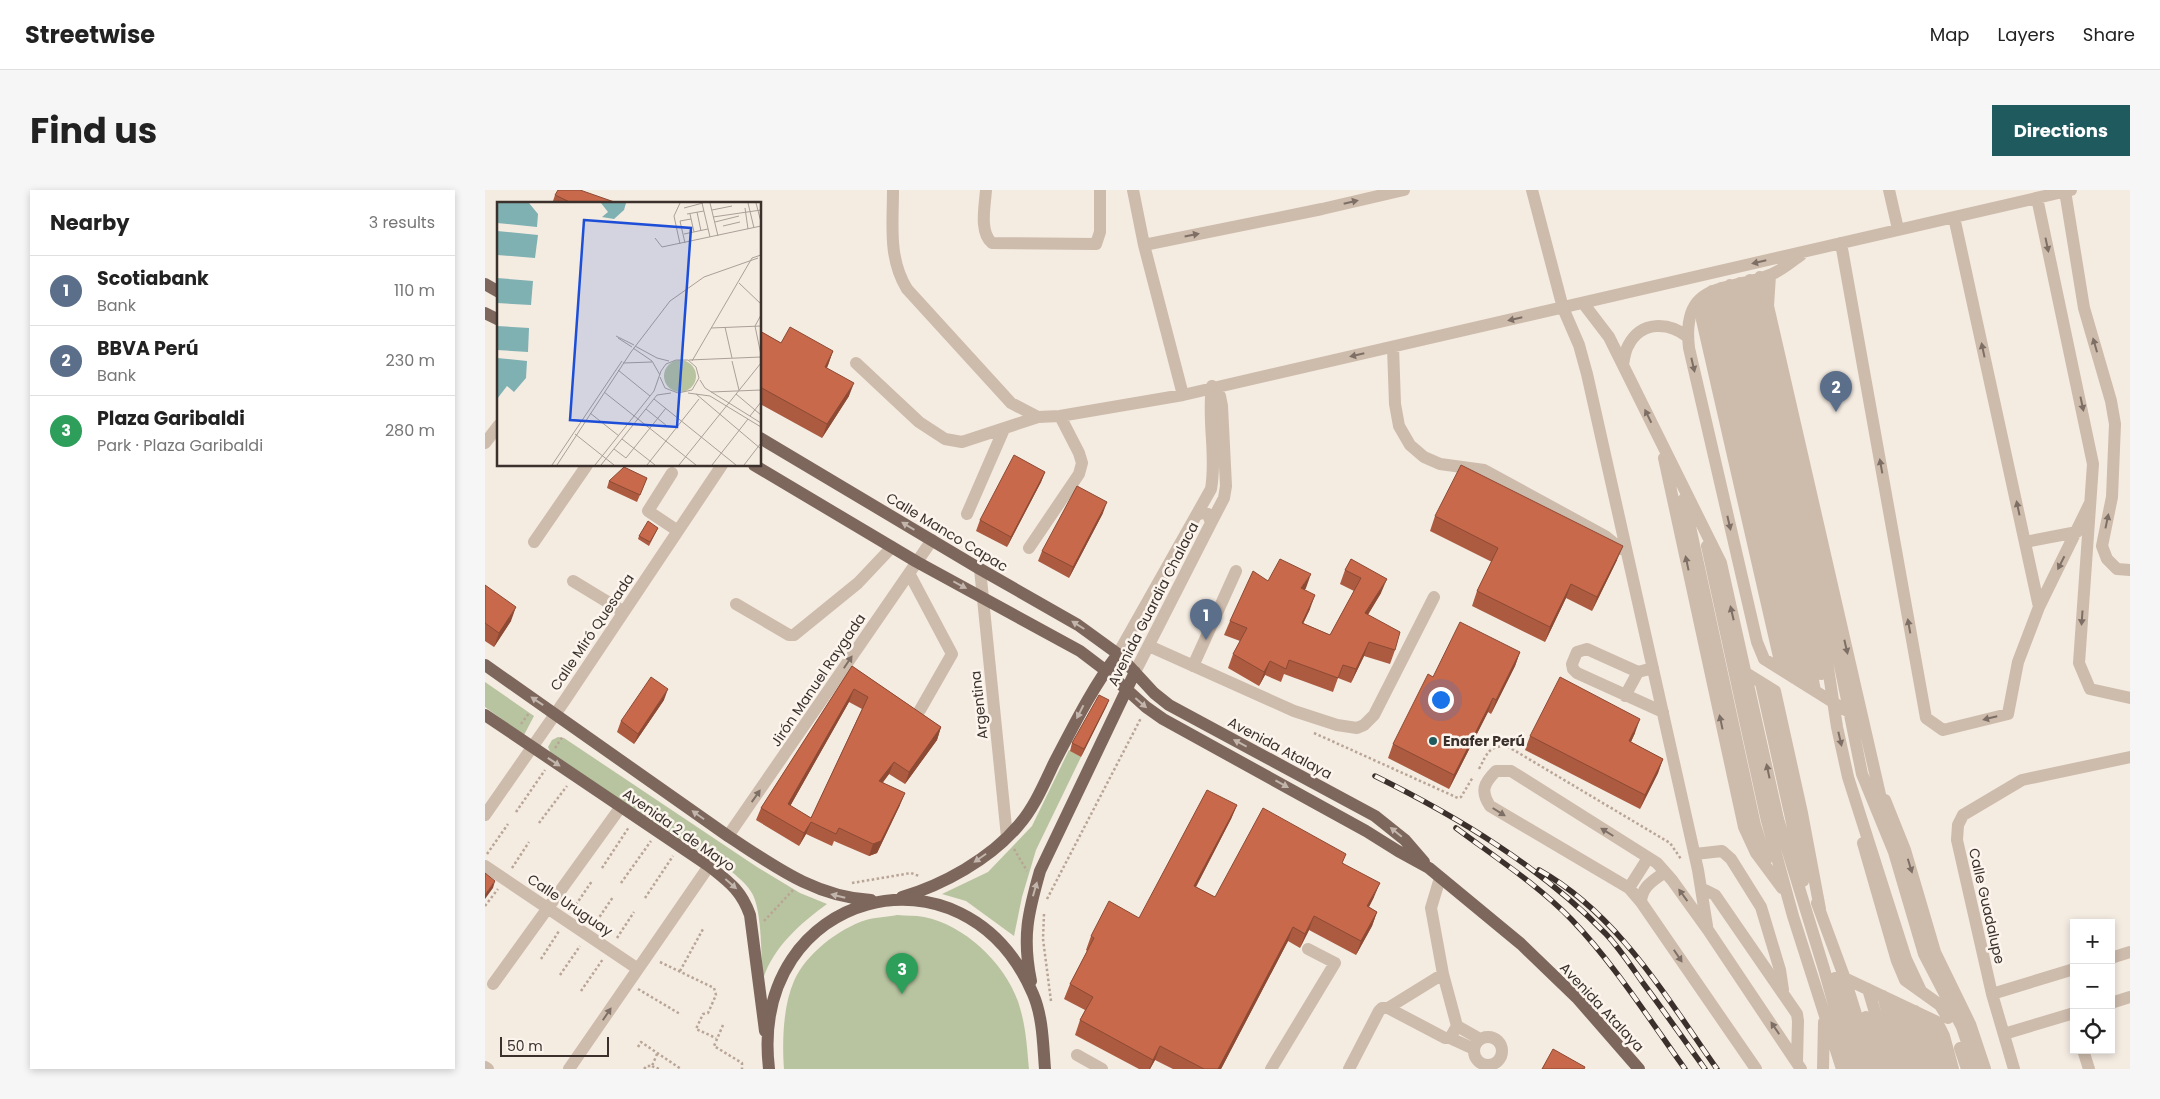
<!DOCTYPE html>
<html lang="en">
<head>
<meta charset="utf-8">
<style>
  body { margin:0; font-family:Poppins,sans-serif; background:#f6f6f6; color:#222 }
  .controls { position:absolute; right:15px; bottom:15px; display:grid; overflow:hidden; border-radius:0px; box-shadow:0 2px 8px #0003 }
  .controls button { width:45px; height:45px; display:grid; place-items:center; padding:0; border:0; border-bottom:1px solid #e0e0e0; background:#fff; color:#222; font:25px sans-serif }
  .scale { position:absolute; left:15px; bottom:12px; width:109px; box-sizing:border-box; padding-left:5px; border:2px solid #3b302b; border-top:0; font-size:14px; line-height:18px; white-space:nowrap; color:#3b302b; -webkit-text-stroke:4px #fbf5ee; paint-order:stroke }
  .you { position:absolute; left:955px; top:509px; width:18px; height:18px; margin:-12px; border:4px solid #fff; border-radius:50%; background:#1a73e8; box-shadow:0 0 0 8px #1a73e833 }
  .badge { display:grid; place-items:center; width:32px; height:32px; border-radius:50%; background:#1f5a5e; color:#fff; font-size:16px; font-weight:700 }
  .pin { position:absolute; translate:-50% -41px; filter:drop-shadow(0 1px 2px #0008) }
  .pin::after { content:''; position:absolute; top:26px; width:18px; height:15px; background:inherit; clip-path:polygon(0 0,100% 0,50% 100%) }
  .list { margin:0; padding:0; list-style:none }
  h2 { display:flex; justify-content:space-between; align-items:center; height:65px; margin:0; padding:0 20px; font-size:21px }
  h2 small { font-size:16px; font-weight:400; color:#767676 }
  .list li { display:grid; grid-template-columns:32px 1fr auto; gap:15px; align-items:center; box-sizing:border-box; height:70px; padding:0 20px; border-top:1px solid #e0e0e0 }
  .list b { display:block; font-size:19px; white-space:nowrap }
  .list p { margin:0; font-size:16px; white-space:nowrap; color:#767676 }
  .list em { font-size:16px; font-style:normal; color:#767676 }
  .icon { flex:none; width:28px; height:28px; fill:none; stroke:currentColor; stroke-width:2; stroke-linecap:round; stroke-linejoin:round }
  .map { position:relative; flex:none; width:1645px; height:879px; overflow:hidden; border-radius:0px }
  header { display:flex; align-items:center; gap:30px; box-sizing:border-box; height:70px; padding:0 25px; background:#fff; border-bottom:1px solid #e0e0e0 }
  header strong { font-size:24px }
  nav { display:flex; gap:28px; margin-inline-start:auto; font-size:18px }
  .intro { display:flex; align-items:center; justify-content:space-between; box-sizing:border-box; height:120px; padding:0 30px }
  h1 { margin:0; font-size:35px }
  .button { padding:12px 22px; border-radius:0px; background:#1f5a5e; color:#fff; font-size:18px; font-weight:700 }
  main { display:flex; gap:30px; padding:0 30px }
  aside { flex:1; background:#fff; border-radius:0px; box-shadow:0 2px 8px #0003 }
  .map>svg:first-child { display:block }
  .green { fill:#b8c4a0 }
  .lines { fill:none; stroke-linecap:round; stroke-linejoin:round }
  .path { stroke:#b9a596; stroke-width:2.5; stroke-dasharray:2.5 2.5; stroke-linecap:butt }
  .minor { stroke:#cdbbac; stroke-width:12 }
  .major { stroke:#7d675c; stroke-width:12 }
  .rail-casing { stroke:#3b302b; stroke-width:5.5 }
  .rail { stroke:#fbf5ee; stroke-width:4; stroke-dasharray:11; stroke-linecap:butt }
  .wall { fill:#ac5a40; fill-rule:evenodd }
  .shaded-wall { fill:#8c4a34 }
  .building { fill:#c8694b; stroke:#8c4a34; fill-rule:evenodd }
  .oneway { fill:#7d6f65 }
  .oneway2 { fill:#c2b5ac }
  .poi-dot { fill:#1f5a5e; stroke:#fbf5ee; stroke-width:2 }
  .labels { text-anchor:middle; stroke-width:5; stroke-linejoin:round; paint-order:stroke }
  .street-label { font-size:14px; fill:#3b302b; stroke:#fbf5ee }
  .poi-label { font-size:14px; font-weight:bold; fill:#3b302b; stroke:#fbf5ee; text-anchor:start }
  .inset-road { fill:none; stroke:#aaa098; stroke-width:1 }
  .view { fill:#1d4ed8; fill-opacity:0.15; stroke:#1d4ed8; stroke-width:2.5 }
  .inset-edge { fill:none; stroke:#3b302b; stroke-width:2.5 }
</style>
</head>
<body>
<header>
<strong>Streetwise</strong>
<nav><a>Map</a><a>Layers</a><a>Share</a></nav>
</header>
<div class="intro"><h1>Find us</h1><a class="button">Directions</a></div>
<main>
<aside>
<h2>Nearby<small>3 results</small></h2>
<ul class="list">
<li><span class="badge" style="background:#5c6f8a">1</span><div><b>Scotiabank</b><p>Bank</p></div><em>110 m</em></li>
<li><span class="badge" style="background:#5c6f8a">2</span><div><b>BBVA Perú</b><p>Bank</p></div><em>230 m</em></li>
<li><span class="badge" style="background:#2e9e5b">3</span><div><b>Plaza Garibaldi</b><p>Park · Plaza Garibaldi</p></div><em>280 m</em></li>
</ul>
</aside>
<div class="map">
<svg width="1645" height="879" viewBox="0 0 1645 879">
  <rect width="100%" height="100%" fill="#f4ebe1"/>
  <path class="green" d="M0,492L49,526L39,545L0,517Z
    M73,547L79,548L272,677L315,703L342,714C315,734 289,756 278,789C276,767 277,723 268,705C263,695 255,689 247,682L68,567L63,557L67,550Z
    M584,560L596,567L551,660L537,707L529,746L481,711L457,704L503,682L547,636Z
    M412,725C421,726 430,725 439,727C481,735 524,777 535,818C541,838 542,858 544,879H299C297,852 298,816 309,791C321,764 353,739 381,730C391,727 402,727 412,725Z"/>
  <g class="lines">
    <path class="path" d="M36,534L44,523
      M829,543L973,608L976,607L988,587
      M70,558L78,546
      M994,579C1002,564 1003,556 1022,556L1185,653L1196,669
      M31,622L60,580
      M54,633L82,596
      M529,659L542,681
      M2,664L23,634
      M27,678L44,652
      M117,678L144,637
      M136,693L166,651
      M367,693L426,683L434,686
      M160,708L188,666
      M562,709L656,528
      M0,716L13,699
      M88,719L107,691
      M559,724L558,749L566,811
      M279,731L308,700
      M109,735L128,707
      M132,748L149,722
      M56,769L74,741
      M175,772L229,798L231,805L223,823L218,824L211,839L231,848
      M195,781L218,739
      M75,785L95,756
      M153,799L195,824
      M96,801L118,769
      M238,835L229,856L257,873V879
      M153,857L156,852L196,879
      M167,876L174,879
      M159,879L162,876H167L172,864"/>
    <path class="minor" d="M408,0C408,35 403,68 422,99L526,213L553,227L575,226L698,205L1586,0
      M501,0C500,16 494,42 507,53L611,54L615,42V0
      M648,0L659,55L698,205
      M1047,0L1078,118L1094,155L1102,184L1213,680L1222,736
      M1404,0L1413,39
      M1580,1L1599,118L1626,211L1630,234L1627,307L1617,356L1622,369L1632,379L1645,380
      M1552,8L1608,274L1594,473L1605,499L1645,508
      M1469,27L1554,417
      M1356,53L1441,528L1458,540L1523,524L1533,472L1554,417L1605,313
      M659,55L837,19L919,0
      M1316,65C1307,71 1297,80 1287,84C1242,103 1196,89 1204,158L1272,452L1279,469L1378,531
      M1285,85L1283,116L1399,622
      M1275,87L1273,118L1347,436L1377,584L1409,662L1439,764L1477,837L1491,879
      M1265,90L1264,119L1337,438L1352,537L1363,587L1421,769L1436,801
      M1255,93L1254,122L1328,440L1336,484
      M1245,95L1246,124L1319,442L1330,501
      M1236,98V126L1320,494
      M1227,101V128L1309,488
      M1219,107L1217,130L1297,480
      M1098,113L1124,147L1236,373L1293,629L1339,779L1367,879
      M908,157L910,214L914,236L925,255L939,267L955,274L999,280L1120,346L1136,359
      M371,173L434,232L460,249L477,252L553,227
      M1138,175C1139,169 1140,161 1143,156C1156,130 1184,132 1203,147
      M0,253L14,235
      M1179,268L1259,637L1271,663L1297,698
      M187,283L163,321L193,341
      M1199,309L1270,635L1281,670
      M482,324L519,239
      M726,333L739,308L741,296L737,216L735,206L727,196
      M49,352L102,275
      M1540,352L1592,342
      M1222,356L1282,631L1308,726L1357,879
      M544,358L594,284L597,273L594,263L575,226
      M495,379L522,647
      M424,383L467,464L435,520
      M88,391L139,422
      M251,414L304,445H309L373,393L407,357
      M664,456L809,521L852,535L872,538L879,535L889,525L949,407
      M633,464L726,299C732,265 722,231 727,196
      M708,476L751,381
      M1168,478L1153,482L1102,459L1092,462L1087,474L1088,479L1092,483L1178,522
      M650,482L726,333L723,324L717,323L712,325
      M1261,483L1290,501L1317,623L1335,719
      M1276,493L1316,673L1318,691
      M1140,506L1153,482
      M1400,610L1420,660L1450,762L1485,834L1500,879
      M0,625L80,510L237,275
      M243,646L447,350
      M1378,653L1412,771L1420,790L1455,815L1463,828
      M1210,664L1237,661L1246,669L1276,717L1295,780L1298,800
      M0,676L153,779
      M955,688L946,718L958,784L972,836L965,848
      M1144,698L1163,668
      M1216,698L1230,705L1312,824L1313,831L1312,871
      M1156,712C1157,696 1168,691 1180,682
      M1332,713L1360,789L1388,879
      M1626,768L1645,762
      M1357,787L1452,832L1459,846L1468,879
      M1350,788L1378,879
      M8,794L135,618
      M1383,799L1407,879
      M1507,804L1589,779
      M1398,806L1418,879
      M1408,811L1428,879
      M1626,813L1645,807
      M1420,817L1438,879
      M903,818L958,784
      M1430,821L1447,879
      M1381,827L1397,879
      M1443,829L1459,879
      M972,836L995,849
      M1519,844L1589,823
      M989 861a14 14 0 1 1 28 0a14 14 0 1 1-28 0Z
      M1475,858L1482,879
      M1598,860L1604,879
      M592,865L617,879
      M0,877L3,879
      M84,879L224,676
      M786,879L850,773L823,759
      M864,879L894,821L897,818H903L960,848H965L989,859
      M1271,879L1156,712L1144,698L1005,616C995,601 999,593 1011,581H1026L1172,673L1187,690L1223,740L1316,879
      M1338,879L1339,832
      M1529,879L1507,804L1472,650L1473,635L1478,625L1537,590L1645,567"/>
    <path class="major" d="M0,94L14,102
      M0,123L14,130
      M275,248L495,379L593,435L633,464L669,503L684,515L890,626L920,650L939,672
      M269,275L432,372L595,461L620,480L661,517L678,529L881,641L913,661L944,678L1036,754L1093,809L1154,879
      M0,475L243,646C289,676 330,707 386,710
      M0,525L224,676C244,692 256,700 265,725L280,841
      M417,707C458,695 505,669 533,636C549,618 559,594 569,573C589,535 607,498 633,464
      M546,791C537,747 543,723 555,681L650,482
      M284,879C263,700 480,644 548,804C558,827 558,855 560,879"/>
    <g class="rail-casing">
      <path id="rail" d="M890,586C973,627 1056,677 1121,744C1135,759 1146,776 1158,793C1179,821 1199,850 1220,879
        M971,638C1010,667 1053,695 1087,730C1130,775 1164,829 1200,879
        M1054,680C1133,724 1181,807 1232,879"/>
    </g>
    <use href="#rail" class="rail"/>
  </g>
  <path class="wall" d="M70,5L135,14H67Z
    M275,141L296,153L348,161L342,178L364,206L337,248L275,214Z
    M560,282L556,292L522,357L491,341L495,330Z
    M162,288L152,312L122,298L124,291Z
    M618,323L584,388L553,371L557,361Z
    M950,326L1132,370L1107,421L1081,408L1060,452L987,416L992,401L1007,372L945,341Z
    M173,338L164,356L153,349L154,346Z
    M866,369L896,403L883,425L910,460L905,474L879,466L866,493L853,488L848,502L799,484L796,492L780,485L774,496L743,478L748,464L755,451L739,445L745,431L783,391L821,398L819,400L825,419L818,433L845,445L869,401L855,394L860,380Z
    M0,395L26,431L9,457L0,451Z
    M1035,462L1030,476L1006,524L1003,522L964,599L903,568L908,554L948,487Z
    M367,476L456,537L452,550L420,594L404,584L398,592L415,615L392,663L384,666L349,651L347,656L321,644L314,656L271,630L276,618ZM364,512L377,519L326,628L305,616Z
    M179,510L149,554L132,542L136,531Z
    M624,510L621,517L596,567L585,561L587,553Z
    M1150,543L1146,552L1178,569L1173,583L1155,619L1040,560L1045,546Z
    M752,615L746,629L711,697L730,707L858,673L889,707L884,717L892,722L887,736L871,765L824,740L815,758L803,751L736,879H688L670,870L665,879H654L590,845L595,830L600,820L579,809L585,794L602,761L601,760L606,746L654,728Z"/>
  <path class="shaded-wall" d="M348,161L343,175L335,190L340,177Z
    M369,193L364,206L337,248L342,234Z
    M560,282L556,292L522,357L526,347Z
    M622,312L618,323L584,388L588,377Z
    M1138,356L1132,370L1107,421L1112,407Z
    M826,384L821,398L811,412L816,398Z
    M902,389L896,403L875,437L880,423Z
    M1086,394L1081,408L1060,452L1065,437Z
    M830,405L825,419L812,447L817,433Z
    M31,417L26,431L9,457L14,443Z
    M884,452L879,466L866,493L871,479Z
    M1035,462L1030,476L1006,524L1011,510Z
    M785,471L780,485L774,496L779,482Z
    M183,499L179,510L149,554L153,544Z
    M369,499L364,512L299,627L303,614Z
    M1008,508L1003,522L964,599L969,585Z
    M624,510L621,517L596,567L599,559Z
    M1155,529L1150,543L1139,566L1144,551Z
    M456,537L452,550L420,594L424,582Z
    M1178,569L1173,583L1155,619L1160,605Z
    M409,572L404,584L390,603L394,591Z
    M420,603L415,615L392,663L384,666L388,654Z
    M752,615L746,629L704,710L709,696Z
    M326,632L321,644L314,656L319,643Z
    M10,691L8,698L0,709V705Z
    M895,693L889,707L877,730L882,716Z
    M892,722L887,736L871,765L876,751Z
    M829,726L824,740L815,758L820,744Z
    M808,737L803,751L736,879H733Z
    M675,856L670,870L665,879H664L668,870Z"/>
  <path class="building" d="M73,0H95L135,14H89L70,5Z
    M305,137L348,161L340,177L369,193L342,234L275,197V141L296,153Z
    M529,265L560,282L526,347L495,330Z
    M976,275L1138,356L1112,407L1086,394L1065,437L992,401L1013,358L950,326Z
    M139,277L162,288L155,305L124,291Z
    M592,296L622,312L588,377L557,361Z
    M163,331L173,338L165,352L154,346Z
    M795,369L826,384L816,398L830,405L817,433L845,445L876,388L860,380L866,369L902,389L880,423L915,442L910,460L884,452L871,479L858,475L853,488L804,470L801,479L785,471L779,482L748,464L762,438L745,431L768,381L783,391Z
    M0,395L31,417L14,443L0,433Z
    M975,432L1035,462L1011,510L1008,508L969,585L908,554L943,484L948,487Z
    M367,476L456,537L424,582L409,572L394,591L420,603L396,651L388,654L354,638L351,644L326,632L319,643L276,618ZM369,499L383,507L326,628L303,614Z
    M166,487L183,499L153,544L136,531Z
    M1075,487L1155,529L1144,551L1178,569L1160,605L1045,546Z
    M614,505L624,510L599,559L587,553Z
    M722,600L752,615L709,696L730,707L778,618L861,664L857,673L895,693L882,716L892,722L876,751L829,726L820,744L808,737L733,879H719L675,856L668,870L595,830L608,807L585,794L609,748L606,746L624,711L654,728Z
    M0,683L10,691L0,705Z
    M1068,859L1100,877L1099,879H1057Z"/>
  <defs><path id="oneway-solid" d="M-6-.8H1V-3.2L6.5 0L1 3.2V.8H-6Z" transform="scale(1.25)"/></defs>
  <g class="oneway">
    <use href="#oneway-solid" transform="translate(866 12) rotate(-13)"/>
    <use href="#oneway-solid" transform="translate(707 45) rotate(-11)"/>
    <use href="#oneway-solid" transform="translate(1562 55) rotate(78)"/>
    <use href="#oneway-solid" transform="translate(1274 72) rotate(167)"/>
    <use href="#oneway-solid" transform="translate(1030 129) rotate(167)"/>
    <use href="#oneway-solid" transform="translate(1610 155) rotate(-106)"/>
    <use href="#oneway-solid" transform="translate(1498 160) rotate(-102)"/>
    <use href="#oneway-solid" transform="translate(872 165) rotate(167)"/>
    <use href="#oneway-solid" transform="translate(1208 175) rotate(77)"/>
    <use href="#oneway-solid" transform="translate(1597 214) rotate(78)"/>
    <use href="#oneway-solid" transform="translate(1163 226) rotate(-116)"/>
    <use href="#oneway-solid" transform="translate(1396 276) rotate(-100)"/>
    <use href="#oneway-solid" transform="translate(1533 318) rotate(-102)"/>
    <use href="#oneway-solid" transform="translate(1622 331) rotate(-78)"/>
    <use href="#oneway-solid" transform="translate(1244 333) rotate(77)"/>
    <use href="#oneway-solid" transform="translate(1202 373) rotate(-102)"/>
    <use href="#oneway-solid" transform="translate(1576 373) rotate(117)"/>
    <use href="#oneway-solid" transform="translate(1247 423) rotate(-103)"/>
    <use href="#oneway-solid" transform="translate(1597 428) rotate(94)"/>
    <use href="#oneway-solid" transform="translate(1424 436) rotate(-100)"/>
    <use href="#oneway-solid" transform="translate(1361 457) rotate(77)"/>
    <use href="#oneway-solid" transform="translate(363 472) rotate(-56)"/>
    <use href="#oneway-solid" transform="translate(1505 528) rotate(166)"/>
    <use href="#oneway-solid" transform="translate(1236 532) rotate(-102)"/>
    <use href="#oneway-solid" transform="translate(1355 549) rotate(77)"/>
    <use href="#oneway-solid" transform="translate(1283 581) rotate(-102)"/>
    <use href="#oneway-solid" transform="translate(271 606) rotate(-55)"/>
    <use href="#oneway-solid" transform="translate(1014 622) rotate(32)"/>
    <use href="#oneway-solid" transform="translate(1122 642) rotate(-148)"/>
    <use href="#oneway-solid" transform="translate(1425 676) rotate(73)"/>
    <use href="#oneway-solid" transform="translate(1198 705) rotate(-126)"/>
    <use href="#oneway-solid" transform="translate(1193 766) rotate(56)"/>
    <use href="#oneway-solid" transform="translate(122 824) rotate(-56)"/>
    <use href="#oneway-solid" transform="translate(1290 838) rotate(-124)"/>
  </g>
  <g class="oneway2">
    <use href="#oneway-solid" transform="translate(423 336) rotate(-149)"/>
    <use href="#oneway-solid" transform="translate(475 395) rotate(28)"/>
    <use href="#oneway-solid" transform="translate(593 435) rotate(-148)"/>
    <use href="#oneway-solid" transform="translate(52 511) rotate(-146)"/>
    <use href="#oneway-solid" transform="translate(656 513) rotate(41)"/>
    <use href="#oneway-solid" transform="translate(595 522) rotate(117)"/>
    <use href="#oneway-solid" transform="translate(755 553) rotate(-152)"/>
    <use href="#oneway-solid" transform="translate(69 572) rotate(34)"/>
    <use href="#oneway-solid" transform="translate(797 594) rotate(29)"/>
    <use href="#oneway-solid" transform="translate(213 625) rotate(-145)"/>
    <use href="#oneway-solid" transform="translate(911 642) rotate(-141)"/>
    <use href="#oneway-solid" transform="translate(495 668) rotate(145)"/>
    <use href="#oneway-solid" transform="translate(246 694) rotate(41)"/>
    <use href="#oneway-solid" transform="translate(550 699) rotate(-74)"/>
    <use href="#oneway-solid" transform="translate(353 706) rotate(-166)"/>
  </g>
  <circle class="poi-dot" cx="948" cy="551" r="5"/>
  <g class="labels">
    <g class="street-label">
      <text transform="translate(462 342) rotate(31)" y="5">Calle Manco Capac</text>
      <text transform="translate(668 414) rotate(-63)" y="5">Avenida Guardia Chalaca</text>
      <text transform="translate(107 442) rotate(-56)" y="5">Calle Miró Quesada</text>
      <text transform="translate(333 490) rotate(-56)" y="5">Jirón Manuel Raygada</text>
      <text transform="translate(494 515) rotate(-96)" y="5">Argentina</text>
      <text transform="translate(795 558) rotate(28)" y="5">Avenida Atalaya</text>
      <text transform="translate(194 640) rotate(35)" y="5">Avenida 2 de Mayo</text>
      <text transform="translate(85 715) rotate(34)" y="5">Calle Uruguay</text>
      <text transform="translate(1502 716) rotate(77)" y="5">Calle Guadalupe</text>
      <text transform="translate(1117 817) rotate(47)" y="5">Avenida Atalaya</text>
    </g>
    <g class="poi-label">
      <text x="958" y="556">Enafer Perú</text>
    </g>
  </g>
  <g transform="translate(12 12)">
    <rect width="264" height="264" fill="#f4ebe1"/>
    <path d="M167 174a16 16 0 1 1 32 0a16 16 0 1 1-32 0Z" fill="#b8c4a0"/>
    <path d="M0,1H32L41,12L40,25L0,21ZM104,1H129L127,8L117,17L105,15L111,10ZM0,29L41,33L38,56L0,53ZM0,76L36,79L34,103L0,101ZM0,124L32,126L31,150L0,148ZM0,156L30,159L29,176L17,190L10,184L0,197Z" fill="#7fb0b2"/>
    <path class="inset-road" d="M183,1L177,14L183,42M205,1L213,35M213,1L221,34M251,1L257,26M259,1L264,20M187,6L206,1M248,6L251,27M215,8L235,4M200,10L204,29M190,12L207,9M193,12L197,30M216,15L264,8M218,20L242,14M226,24L243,20M187,32L211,27M158,36L165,45L264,24M188,41L183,19L194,17M242,81L264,102M264,113L258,124L264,153M228,125L235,156M214,126L264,124M119,134L137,143M121,136L135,145M138,144L160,156L172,159M136,146L155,159L163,173M192,158L264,155M195,159L255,56L264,53M235,159L242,188M126,161L155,160M121,168L153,194M203,178L208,186L264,221M107,190L199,263M214,190L264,188M191,191L213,194L264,225M199,192L264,247M239,192L264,213M157,197L239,263M149,207L170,224M93,211L122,234M253,214L264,200M78,232L117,263M125,237L158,263M117,247L129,256L169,206M55,263L125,159M60,263L134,150L173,99L207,75L261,56M98,263L157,189L164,169L169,162L179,158H191L199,165L202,176L195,188L181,191L168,186L163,175M104,263L160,193L174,191M150,263L202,197M182,263L264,161M215,263L251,217M247,263L264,241"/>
    <path class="view" d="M87,18L194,26L180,225L73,218Z"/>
    <rect width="264" height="264" class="inset-edge"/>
  </g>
</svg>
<div class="controls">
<button>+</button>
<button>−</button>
<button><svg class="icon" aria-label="locate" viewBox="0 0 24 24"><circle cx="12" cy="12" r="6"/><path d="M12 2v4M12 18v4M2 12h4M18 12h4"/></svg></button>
</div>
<div class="scale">50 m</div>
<div class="you"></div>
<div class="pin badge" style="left:721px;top:450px;background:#5c6f8a">1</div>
<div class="pin badge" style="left:1351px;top:222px;background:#5c6f8a">2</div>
<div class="pin badge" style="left:417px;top:804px;background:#2e9e5b">3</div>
</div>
</main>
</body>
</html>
